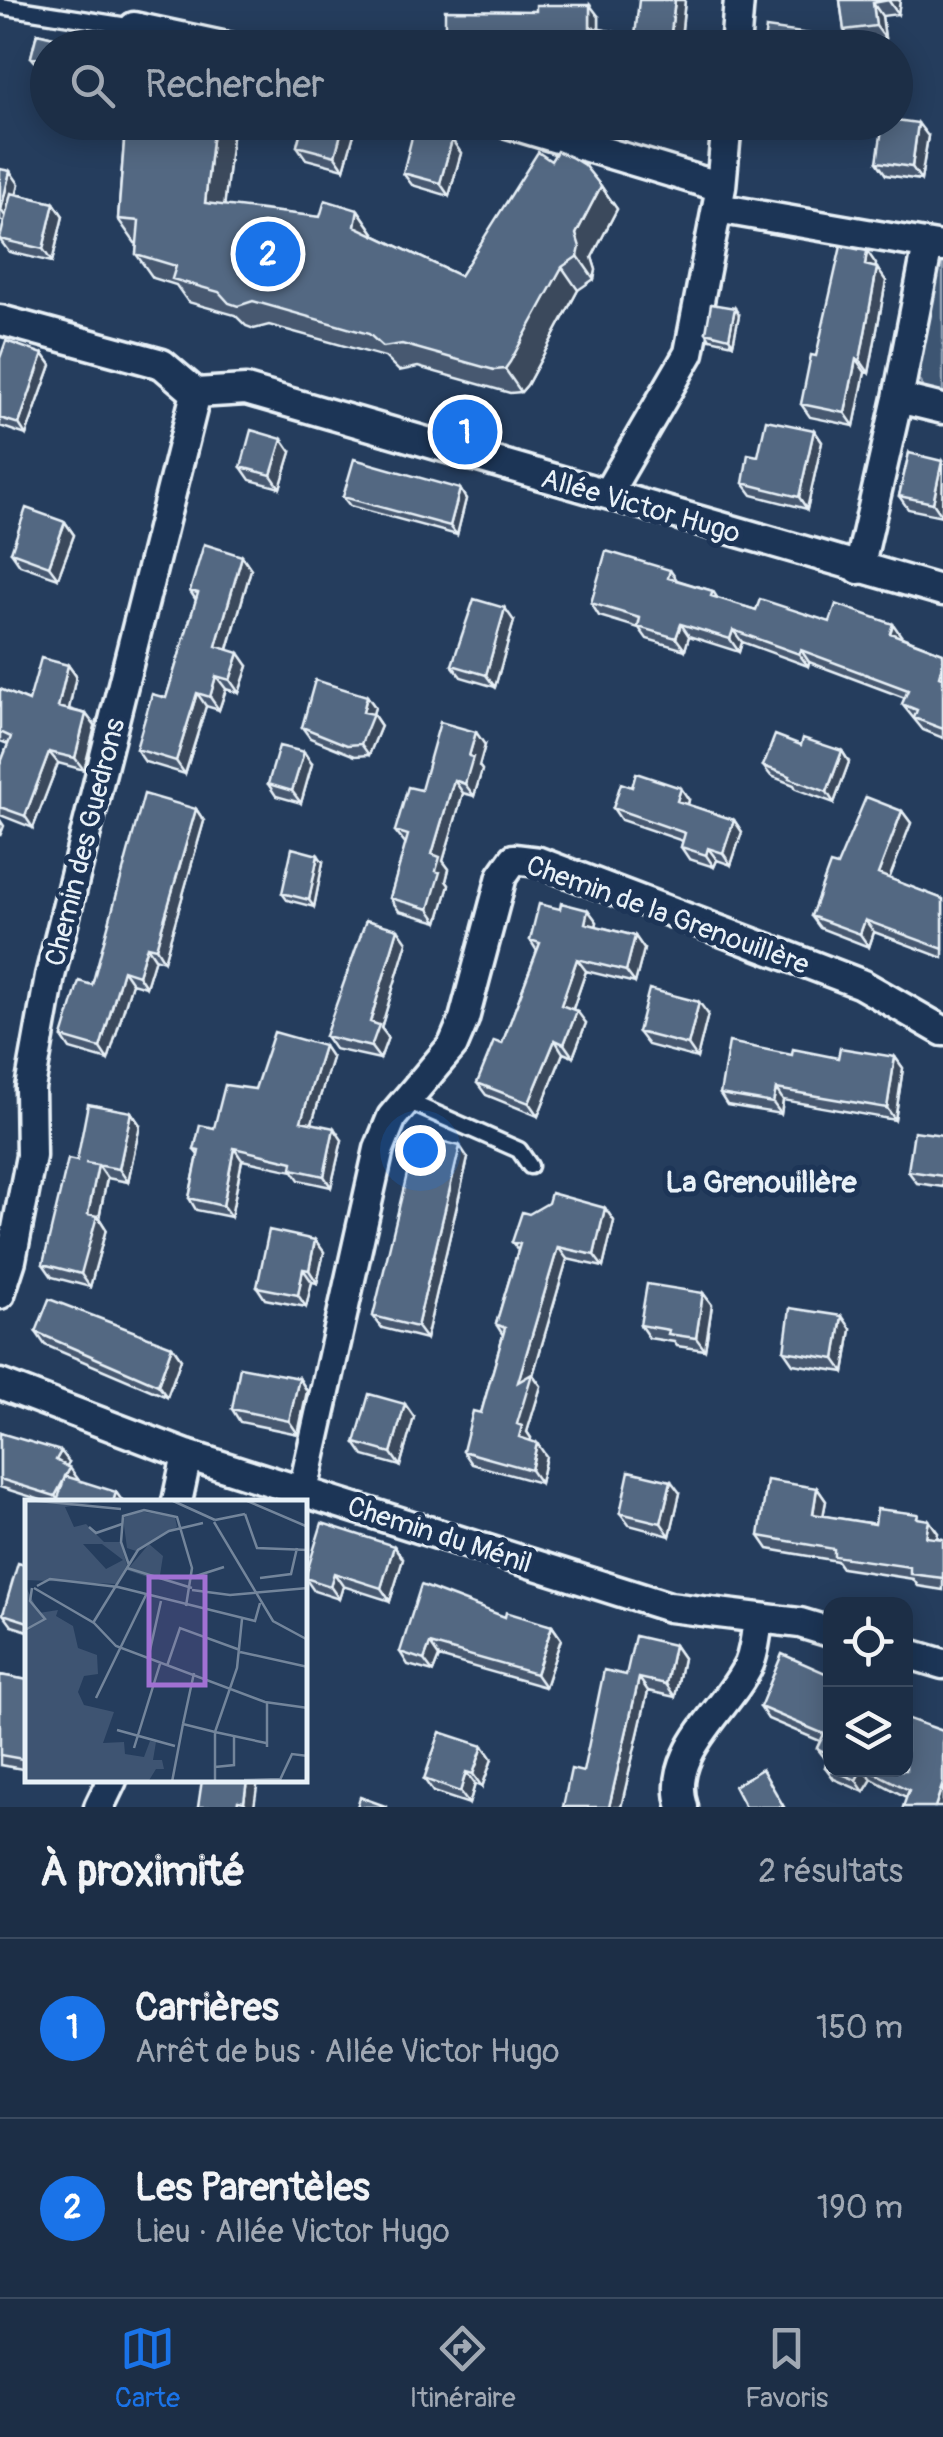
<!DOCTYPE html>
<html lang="fr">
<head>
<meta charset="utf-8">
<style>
  body { margin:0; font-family:Pangolin,sans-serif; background:#25364d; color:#f1f3f6 }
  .controls { position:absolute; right:30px; bottom:30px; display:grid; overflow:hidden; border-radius:20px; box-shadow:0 5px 25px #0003 }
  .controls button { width:90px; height:90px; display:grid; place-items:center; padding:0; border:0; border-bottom:2px solid #3a4a5f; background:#1c2e46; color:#f1f3f6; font:50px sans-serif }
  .you { position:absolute; left:420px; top:1150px; width:35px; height:35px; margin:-25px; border:8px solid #fff; border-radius:50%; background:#1a73e8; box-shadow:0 0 0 15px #1a73e833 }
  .badge { display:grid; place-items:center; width:65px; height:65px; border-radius:50%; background:#1a73e8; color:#fff; font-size:32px; font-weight:700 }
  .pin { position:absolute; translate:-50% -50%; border:5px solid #fff; box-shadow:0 2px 10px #0006 }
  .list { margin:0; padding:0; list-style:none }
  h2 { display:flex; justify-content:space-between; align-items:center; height:130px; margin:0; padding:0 40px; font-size:42px }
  h2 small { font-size:32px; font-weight:400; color:#a0a8b3 }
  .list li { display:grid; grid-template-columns:65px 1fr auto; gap:30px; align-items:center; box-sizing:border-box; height:180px; padding:0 40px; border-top:2px solid #3a4a5f }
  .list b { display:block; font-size:38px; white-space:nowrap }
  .list p { margin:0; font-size:32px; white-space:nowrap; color:#a0a8b3 }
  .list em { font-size:32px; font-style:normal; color:#a0a8b3 }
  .icon { flex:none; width:55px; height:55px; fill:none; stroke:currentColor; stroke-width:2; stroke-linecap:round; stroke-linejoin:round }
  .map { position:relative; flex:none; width:943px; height:1807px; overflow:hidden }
  .search { position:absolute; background:#1c2e46; box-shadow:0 5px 25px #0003; left:30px; right:30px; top:30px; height:110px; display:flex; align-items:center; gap:25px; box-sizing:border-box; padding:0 35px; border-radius:55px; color:#a0a8b3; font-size:38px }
  .sheet { height:490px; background:#1c2e46 }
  nav { display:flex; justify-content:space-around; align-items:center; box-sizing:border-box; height:140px; border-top:2px solid #3a4a5f; background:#1c2e46; font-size:28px; color:#a0a8b3 }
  nav a { display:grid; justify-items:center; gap:5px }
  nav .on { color:#1a73e8 }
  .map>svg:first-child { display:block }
  .green { fill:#3e5472; stroke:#93a2b5; stroke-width:2.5 }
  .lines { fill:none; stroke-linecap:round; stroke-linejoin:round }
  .lane-casing { stroke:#e8f1f8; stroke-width:21 }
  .street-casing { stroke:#e8f1f8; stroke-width:35 }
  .lane { stroke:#1d3557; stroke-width:14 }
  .street { stroke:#1d3557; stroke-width:28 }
  .wall { fill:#475970; stroke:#e8f1f8; stroke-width:2.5 }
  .shaded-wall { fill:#3a485b; stroke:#e8f1f8; stroke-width:2.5 }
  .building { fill:#536782; stroke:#e8f1f8; stroke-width:2.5 }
  .labels { text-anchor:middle; stroke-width:10; stroke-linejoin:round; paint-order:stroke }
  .street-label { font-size:28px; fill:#e8f1f8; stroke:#1d3557 }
  .neighbourhood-label { font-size:30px; font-weight:bold; fill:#e8f1f8; stroke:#1d3557 }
  .inset-road { fill:none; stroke:#73859b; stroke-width:2.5 }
  .view { fill:#a171d3; fill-opacity:0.15; stroke:#a171d3; stroke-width:5 }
  .inset-edge { fill:none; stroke:#e8f1f8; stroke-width:5 }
</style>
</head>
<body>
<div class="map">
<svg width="943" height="1807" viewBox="0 0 943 1807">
  <rect width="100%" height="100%" fill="#253d5d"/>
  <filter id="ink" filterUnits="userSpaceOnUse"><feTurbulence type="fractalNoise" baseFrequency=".01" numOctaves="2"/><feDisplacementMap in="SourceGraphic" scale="20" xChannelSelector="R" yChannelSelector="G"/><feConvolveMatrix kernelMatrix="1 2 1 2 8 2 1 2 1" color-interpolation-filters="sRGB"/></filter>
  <g filter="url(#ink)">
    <path class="green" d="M943,265V396L925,390L915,375L939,269Z"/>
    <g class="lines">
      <g class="lane-casing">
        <path id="lane" d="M0,6L134,27
          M405,1100L519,1150L530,1166"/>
      </g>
      <g class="street-casing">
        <path id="street" d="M134,27L232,48
          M735,48L739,0
          M504,122L721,187
          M717,208L942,247
          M0,320L162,364L196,393L246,390L943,591
          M898,398L943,409
          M607,494L689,353L721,187L727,122
          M859,569L898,398L928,245
          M0,1294L11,1260L31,1156L30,1088L50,976L196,393
          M0,1384L187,1455L669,1607L800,1623L830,1632
          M303,1491L379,1149L392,1117L453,1045L464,1019L502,876L514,859L539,862L861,984L943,1031
          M177,1502L187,1455
          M906,1653L943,1664
          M99,1807L112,1780
          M683,1807C665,1752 728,1710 749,1664C755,1650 756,1633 758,1618"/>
      </g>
      <use href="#lane" class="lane"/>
      <use href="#street" class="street"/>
    </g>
    <path class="wall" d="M685,0L680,48H451L445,39L599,17V29L635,36Z
      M840,0H900L898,14L882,16L885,38L853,43L844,30Z
      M37,33L78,43L82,48H48V66L36,63L31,57Z
      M117,122H229V133L232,137L224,206L320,217L358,210L374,233V235L460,276L551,161L601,186L617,209L592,257L596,270L594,279L578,290L527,385L521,392L510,393L418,367L399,371L385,357L269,325L254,329L246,326L235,315L188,302L176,285L153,278L136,254L137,243H135L118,219L124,142Z
      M303,122H353L356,127L344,169L306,159L297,146Z
      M631,122H666L665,130Z
      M928,136L921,180L886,175L877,162Z
      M452,140L461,153L449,196L412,185L403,173Z
      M0,169L19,184L17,194L54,203L63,216L52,262L9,252L0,240L4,222L0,220Z
      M876,264L875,267L886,281L869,373L865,372L854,426L810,417L801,404L816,356Z
      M739,315L733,344L710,339L706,332Z
      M43,354L51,365L26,435L0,426V358Z
      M814,430L822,442L807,509L752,495L743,483L758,456Z
      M291,452L280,488L250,480L241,467Z
      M909,453L942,516L908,509L899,496Z
      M460,489L466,499L457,535L350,506L343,497Z
      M65,522L74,535L58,578L20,565L11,552Z
      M242,556L251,569L228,650L248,666L239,693L226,689L219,710L206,706L185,774L145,762L136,749L166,698L196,600L190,591Z
      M670,570L677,580L713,591L718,599L756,610L902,637L943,653V738L923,730L902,704L905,698L809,662L808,666L742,642L739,652L689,636L685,650L647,639L639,628L599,616L591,603Z
      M514,621L495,687L461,677L452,665Z
      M68,665L76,676L69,709L86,714L95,726L84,770L58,763L33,828L0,815V765L8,744L0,741V689L29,701Z
      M367,696L375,707L373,714L381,726L369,755L355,756L310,738L302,727Z
      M485,745L479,766L482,770L474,796L463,793L443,861L449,869L446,881L449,885L438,922L399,911L390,898L406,845L395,831Z
      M801,745L842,751L849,762L834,803L796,789L794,785L771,776L763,766Z
      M312,764L301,803L276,796L268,784Z
      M689,800L688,805L734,820L742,832L731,865L717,860L714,867L689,859L681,847L683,841L621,820L613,808Z
      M196,809L204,821L164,961L155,958L146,987L132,983L108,1060L70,1049L62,1037Z
      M902,811L911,823L889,879L943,899V958L874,932L869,947L820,928L811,916L837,866Z
      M323,862L314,907L287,900L282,893Z
      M560,909L588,910L597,922L596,926L635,936L644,949L635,983L586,971L573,1009L586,1023L573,1057L563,1053L538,1116L486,1095L477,1083L502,1044L537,951L530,940Z
      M407,942L381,1028L388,1037L380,1059L334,1049L325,1036Z
      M708,1014L697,1058L648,1045L638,1032Z
      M895,1057L903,1068L895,1120L783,1100L781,1114L727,1105L720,1094L838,1058Z
      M332,1058L312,1123L342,1140L331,1187L299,1180L293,1171L242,1160L231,1217L196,1210L189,1198L198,1155L194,1150L214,1128L255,1089Z
      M131,1112L140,1125L128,1182L107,1178L99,1218L106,1229L90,1287L52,1277L43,1264L77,1161Z
      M943,1135V1187L917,1183L908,1171Z
      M422,1153L468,1158L426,1339L382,1328L373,1316Z
      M605,1208L614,1221L603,1267L567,1259L533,1375L541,1386L527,1432L531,1438L530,1441L546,1456L540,1483L472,1464L463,1451L481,1413L503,1335L496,1324L518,1250L512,1242Z
      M315,1240L324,1252L317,1283L312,1282L306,1307L265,1299L257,1287Z
      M703,1293L712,1305L705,1350L677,1346L674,1342L649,1338L640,1325Z
      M851,1329L844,1372L793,1364L784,1351Z
      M36,1332L172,1346L181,1359L167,1397L45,1345Z
      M299,1378L307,1391L298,1434L240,1422L232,1409Z
      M414,1417L400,1466L364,1456L355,1443Z
      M0,1433L69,1462L66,1466L77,1480L123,1502H47L0,1487Z
      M817,1488L826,1501L823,1516L875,1524L921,1519L938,1533L937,1538L943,1539V1590L918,1586L913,1579L842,1568L837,1561L768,1549L759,1536Z
      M680,1493L670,1536L629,1525L620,1513Z
      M394,1546L403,1559L390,1601L343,1586L339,1599L314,1591L305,1578Z
      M28,1566V1631L12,1626L3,1614Z
      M505,1617L552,1626L561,1639L545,1687L439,1657L433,1672L408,1665L400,1652Z
      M674,1645L683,1658L675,1697L648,1691L621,1807H563L583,1772L626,1675Z
      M0,1675L28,1680V1770L0,1765Z
      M830,1675V1770H906L943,1731L906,1797L872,1779L864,1792L834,1779L825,1767L827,1761L817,1748L820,1741L768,1719L760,1707Z
      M492,1759L482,1787L475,1784L469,1804L433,1792L424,1779Z"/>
    <path class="shaded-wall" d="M675,0H685L680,48H669Z
      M889,0H900L898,14L889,1Z
      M873,3L882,16L885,38L876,26Z
      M590,5L599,17V39L590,27Z
      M817,35L826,48H815Z
      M214,122H229V133L232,137L222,227L205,203Z
      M344,122H353L356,127L344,169L335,156Z
      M918,123L928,136L921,180L912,167Z
      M452,140L461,153L449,196L440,183Z
      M10,171L19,184L10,223L1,210Z
      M601,186L617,209L592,257L596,270L594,279L578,256L576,234Z
      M54,203L63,216L52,262L43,249Z
      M358,210L374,233L371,249L355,226Z
      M867,251L876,264L874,278L865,265Z
      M562,267L578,290L527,385L521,392L505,369Z
      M877,268L886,281L869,373L860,360Z
      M735,308L739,315L733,344L729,338Z
      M43,354L51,365L26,435L19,424Z
      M856,359L865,372L854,426L845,413Z
      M814,430L822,442L807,509L799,497Z
      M282,439L291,452L280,488L271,475Z
      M942,461L943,463L942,516L933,503Z
      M460,489L466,499L457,535L450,526Z
      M65,522L74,535L58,578L49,566Z
      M242,556L251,569L225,659L216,646Z
      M505,608L514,621L495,687L486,675Z
      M681,624L689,636L685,650L676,638Z
      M893,624L902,637L899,645L890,633Z
      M733,630L742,642L739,652L730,639Z
      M801,650L809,662L808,666L799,654Z
      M239,653L248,666L239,693L230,680Z
      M68,665L76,676L67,718L58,707Z
      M216,676L226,689L219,710L210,697Z
      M197,693L206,706L185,774L176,761Z
      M367,696L375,707L373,714L381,726L369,755L361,744L363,712Z
      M86,714L95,726L84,770L75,758Z
      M476,732L485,745L479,766L482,770L474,796L465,784L469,756Z
      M842,751L849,762L834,803L827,792Z
      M49,752L58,763L33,828L25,816Z
      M304,752L312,764L301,803L292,791Z
      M454,780L463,793L443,861L449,869L446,881L449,885L438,922L429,909L436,871L432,854Z
      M681,788L689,800L685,813L677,801Z
      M196,809L204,821L164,961L156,948Z
      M902,811L911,823L886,887L878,874Z
      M0,820L4,826L0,836Z
      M734,820L742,832L731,865L723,853Z
      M708,848L717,860L714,867L706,855Z
      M318,855L323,862L314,907L309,900Z
      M588,910L597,922L594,936L585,923Z
      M865,920L874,932L869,947L860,934Z
      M398,929L407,942L381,1028L388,1037L380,1059L371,1047L370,1022Z
      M635,936L644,949L635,983L626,971Z
      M147,946L155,958L146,987L138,975Z
      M577,959L586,971L570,1017L561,1005Z
      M123,970L132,983L108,1060L100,1048Z
      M699,1002L708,1014L697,1058L688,1045Z
      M577,1011L586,1023L573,1057L564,1044Z
      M555,1040L563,1053L538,1116L529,1103Z
      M324,1046L332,1058L309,1132L301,1121Z
      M895,1057L903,1068L895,1120L887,1108Z
      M776,1089L783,1100L781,1114L773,1103Z
      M131,1112L140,1125L128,1182L119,1169Z
      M334,1128L342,1140L331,1187L324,1176Z
      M460,1146L468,1158L426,1339L417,1327Z
      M234,1148L242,1160L231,1217L223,1206Z
      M98,1165L107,1178L99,1218L106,1229L90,1287L81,1274L88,1214Z
      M605,1208L614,1221L603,1267L594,1255Z
      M315,1240L324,1252L317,1283L309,1270Z
      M558,1247L567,1259L533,1375L541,1386L527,1432L531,1438L528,1450L519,1437L517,1424L518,1382Z
      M303,1269L312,1282L306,1307L298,1295Z
      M703,1293L712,1305L705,1350L696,1338Z
      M842,1316L851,1329L844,1372L835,1359Z
      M172,1346L181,1359L167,1397L158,1385Z
      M299,1378L307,1391L298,1434L289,1421Z
      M405,1404L414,1417L400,1466L391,1453Z
      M537,1443L546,1456L540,1483L531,1470Z
      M61,1451L69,1462L64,1471L56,1460Z
      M70,1468L78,1479L65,1502H59L55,1496Z
      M671,1481L680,1493L670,1536L661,1523Z
      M817,1488L826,1501L821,1527L813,1514Z
      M116,1492L123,1502H113Z
      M929,1520L938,1533L935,1549L926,1537Z
      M394,1546L403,1559L390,1601L381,1588Z
      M334,1573L343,1586L339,1599L330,1586Z
      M552,1626L561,1639L545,1687L536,1674Z
      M430,1644L439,1657L433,1672L424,1660Z
      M674,1645L683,1658L675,1697L666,1684Z
      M639,1678L648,1691L621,1807H609Z
      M483,1746L492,1759L482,1787L473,1774Z
      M861,1770H865L872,1779L864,1792L856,1780Z
      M466,1772L475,1784L469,1804L460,1792Z
      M247,1780H258L254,1807H247L244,1802Z
      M943,1783V1807H935Z"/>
    <path class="building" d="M639,0H675L669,48L483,46V48H460V39H445V10L536,11V5H590V27L635,36Z
      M840,0H889L873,3L876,26L844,30Z
      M766,28L817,35L815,48H763Z
      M37,33L78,43L77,48H48V61L31,57Z
      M171,43L187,48H148Z
      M896,120L918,123L912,167L877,162L883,122H896Z
      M117,122H214L205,203L320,217L325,200L358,210L355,226L460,276L538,152L551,161L557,151L571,157L584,165L601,186L576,234L580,247L578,256L562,267L510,362L505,369L494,370L402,344L383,347L369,334L253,301L238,306L229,303L219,292L172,279L176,266L136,254L139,221L118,219L124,142L117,129Z
      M303,122H344L335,156L297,146Z
      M414,129L452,140L440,183L403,173Z
      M0,169L10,171L1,210H0Z
      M11,193L54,203L43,249L0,239Z
      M841,246L867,251L865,265L877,268L860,360L856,359L845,413L801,404L811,355L816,356Z
      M711,304L735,308L729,338L706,332Z
      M6,341L43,354L19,424L0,418V358Z
      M766,420L814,430L799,497L743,483L748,454L758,456Z
      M251,430L282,439L271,475L241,467Z
      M909,453L942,461L933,503L899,496Z
      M354,459L460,489L450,526L343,497Z
      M26,508L65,522L49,566L11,552Z
      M204,544L242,556L216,646L239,653L230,680L216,676L210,697L197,693L176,761L136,749L152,694L166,698L198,593L190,591Z
      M606,551L670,570L668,578L713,591L711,596L756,610L760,599L830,622L836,604L893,624L890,633L943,653V662L939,676L943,678V729L914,718L917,710L902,704L908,690L801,650L799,654L733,630L730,639L681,624L676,638L638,627L640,618L591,603Z
      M474,599L505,608L486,675L452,665Z
      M41,658L68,665L58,707L86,714L75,758L49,752L25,816L0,807V765L11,737L0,732V689L29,701Z
      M315,680L367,696L363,712L373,714L361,744L347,745L302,727Z
      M440,722L476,732L469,756L473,757L465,784L454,780L432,854L440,857L436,871L440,872L429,909L390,898L408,835L395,831L408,787L421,790Z
      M775,735L801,745L803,738L842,751L827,792L789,778L790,776L763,766Z
      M279,746L304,752L292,791L268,784Z
      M636,773L681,788L677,801L734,820L723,853L708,848L706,855L681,847L685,833L613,808L621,783L632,787Z
      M144,794L196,809L156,948L147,946L138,975L123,970L100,1048L62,1037L79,981L92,985Z
      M866,797L902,811L878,874L943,899V949L865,920L860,934L811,916L830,864L837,866Z
      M292,848L318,855L309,900L282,893Z
      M561,903L588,910L585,923L635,936L626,971L577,959L561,1005L577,1011L564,1044L555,1040L529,1103L477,1083L494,1041L502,1044L540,943L530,940L539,904L560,909Z
      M366,920L398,929L370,1022L379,1025L371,1047L325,1036Z
      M649,989L699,1002L688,1045L638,1032Z
      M274,1032L324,1046L301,1121L334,1128L324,1176L292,1169L293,1162L234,1148L223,1206L189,1198L199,1151L194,1150L200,1125L214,1128L225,1085L255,1089Z
      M729,1042L792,1055L793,1049L838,1058L840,1048L895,1057L887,1108L776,1089L773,1103L720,1094Z
      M88,1104L131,1112L119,1169L85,1163L98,1165L88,1214L97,1216L81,1274L43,1264L68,1159L77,1161Z
      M914,1131L943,1135V1176L908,1171Z
      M425,1137L460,1146L417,1327L373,1316L413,1149L422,1153Z
      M551,1193L605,1208L594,1255L558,1247L518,1382L532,1374L517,1424L522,1426L519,1437L537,1443L531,1470L463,1451L473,1411L481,1413L505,1328L496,1324L520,1244L512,1242L522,1212L529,1214L548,1203Z
      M269,1230L315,1240L309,1270L303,1269L298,1295L257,1287Z
      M647,1284L703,1293L696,1338L668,1334L669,1330L640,1325Z
      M49,1299L172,1346L158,1385L36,1332Z
      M790,1308L842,1316L835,1359L784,1351Z
      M240,1367L299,1378L289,1421L232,1409Z
      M369,1394L405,1404L391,1453L355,1443Z
      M0,1433L61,1451L56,1460L70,1468L55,1496L0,1479Z
      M629,1471L671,1481L661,1523L620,1513Z
      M65,1476L116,1492L113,1502H57Z
      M767,1480L817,1488L813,1514L875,1524L877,1509L918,1514L917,1518L929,1520L926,1537L943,1539V1578L910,1574V1567L834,1556V1549L759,1536Z
      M322,1523L394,1546L381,1588L334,1573L330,1586L305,1578Z
      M18,1563L28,1566V1622L3,1614Z
      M421,1585L505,1617L506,1612L552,1626L536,1674L430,1644L424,1660L400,1652Z
      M635,1636L674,1645L666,1684L639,1678L609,1807H563L571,1769L583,1772L604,1670L626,1675Z
      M782,1654L830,1675V1755L817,1748L824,1734L760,1707Z
      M0,1675L28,1680V1760L0,1755Z
      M906,1718L943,1731V1783L935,1807H903L909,1790L869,1770H906Z
      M440,1732L483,1746L473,1774L466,1772L460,1792L424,1779Z
      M830,1755V1769L825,1767Z
      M762,1769L784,1807H745L734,1786Z
      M832,1770H861L856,1780Z
      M202,1780H247L244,1802L238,1801L237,1807H198Z
      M360,1797L388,1807H357Z"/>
  </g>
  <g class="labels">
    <g class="street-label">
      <text transform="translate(641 505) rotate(16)" y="10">Allée Victor Hugo</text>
      <text transform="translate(84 842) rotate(-76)" y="10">Chemin des Guedrons</text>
      <text transform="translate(668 914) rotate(20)" y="10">Chemin de la Grenouillère</text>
      <text transform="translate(440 1534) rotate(18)" y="10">Chemin du Ménil</text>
    </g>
    <g class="neighbourhood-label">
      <text x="761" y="1192">La Grenouillère</text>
    </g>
  </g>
  <g transform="translate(25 1500)">
    <rect width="282" height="282" fill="#253d5d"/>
    <path d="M0,0H87L40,7L49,27L61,24L79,42H95L102,65L91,84L0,80ZM58,44H77L98,60L81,69ZM114,11L150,17L152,27L111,51L102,48L98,18ZM124,44L138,56L135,75L128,79L102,70ZM0,85L14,113L33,110L31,116L48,126L53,148L72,155L73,174L59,176L53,192L59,205L89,212L78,243L99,242L100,254L119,257L125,241L131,242L128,260H137L139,269H131L123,282H0Z" fill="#3e5472" fill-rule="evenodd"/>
    <path class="inset-road" d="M3,0L96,9M146,0L190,20M220,0L283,27M220,14L232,48L283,50M190,20L220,14M189,22L248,121L283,140M64,27L71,33L97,24M104,65L96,42L98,16L119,10L152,17L167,68L161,106M102,68L167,88M168,77L199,67M235,78L266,74L272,48M12,86L25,79L93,87L230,121L235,103M9,88L69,123L91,146L240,202L283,208M167,90L205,95L283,88M68,123L113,50L144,31L178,23M0,130L20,119L5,101L7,88M215,152L283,167M123,159L136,101M142,166L155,128L215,150M71,198L121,95M158,224L169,173M92,230L150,246M190,232L241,243M242,247V203M109,248L135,164M190,267L209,265V237M219,280L255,279M147,282L158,224L190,232M190,282V232L212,168L217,119M254,282L267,254L283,256"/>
    <path class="view" d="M124,77H180V185H124Z"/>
    <rect width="282" height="282" class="inset-edge"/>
  </g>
</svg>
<div class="controls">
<button><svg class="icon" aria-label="locate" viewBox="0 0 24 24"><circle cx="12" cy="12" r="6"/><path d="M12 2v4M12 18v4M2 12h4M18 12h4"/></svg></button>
<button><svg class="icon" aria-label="layers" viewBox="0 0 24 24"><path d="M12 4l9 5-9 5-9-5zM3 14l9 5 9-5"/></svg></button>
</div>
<div class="you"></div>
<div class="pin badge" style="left:465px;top:432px">1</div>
<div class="pin badge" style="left:268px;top:254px">2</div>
<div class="search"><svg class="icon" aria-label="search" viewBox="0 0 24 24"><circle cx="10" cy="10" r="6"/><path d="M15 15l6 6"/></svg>Rechercher</div>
</div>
<section class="sheet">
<h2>À proximité<small>2 résultats</small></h2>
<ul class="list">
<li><span class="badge">1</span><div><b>Carrières</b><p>Arrêt de bus · Allée Victor Hugo</p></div><em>150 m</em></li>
<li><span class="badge">2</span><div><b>Les Parentèles</b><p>Lieu · Allée Victor Hugo</p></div><em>190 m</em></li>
</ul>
</section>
<nav>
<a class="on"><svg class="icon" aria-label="map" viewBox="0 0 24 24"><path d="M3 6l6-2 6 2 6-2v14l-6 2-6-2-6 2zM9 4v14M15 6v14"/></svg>Carte</a>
<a><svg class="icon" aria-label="directions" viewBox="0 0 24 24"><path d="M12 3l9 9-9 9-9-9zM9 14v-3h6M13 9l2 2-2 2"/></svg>Itinéraire</a>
<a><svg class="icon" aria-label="saved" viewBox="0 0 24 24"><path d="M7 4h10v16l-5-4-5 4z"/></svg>Favoris</a>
</nav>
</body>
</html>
